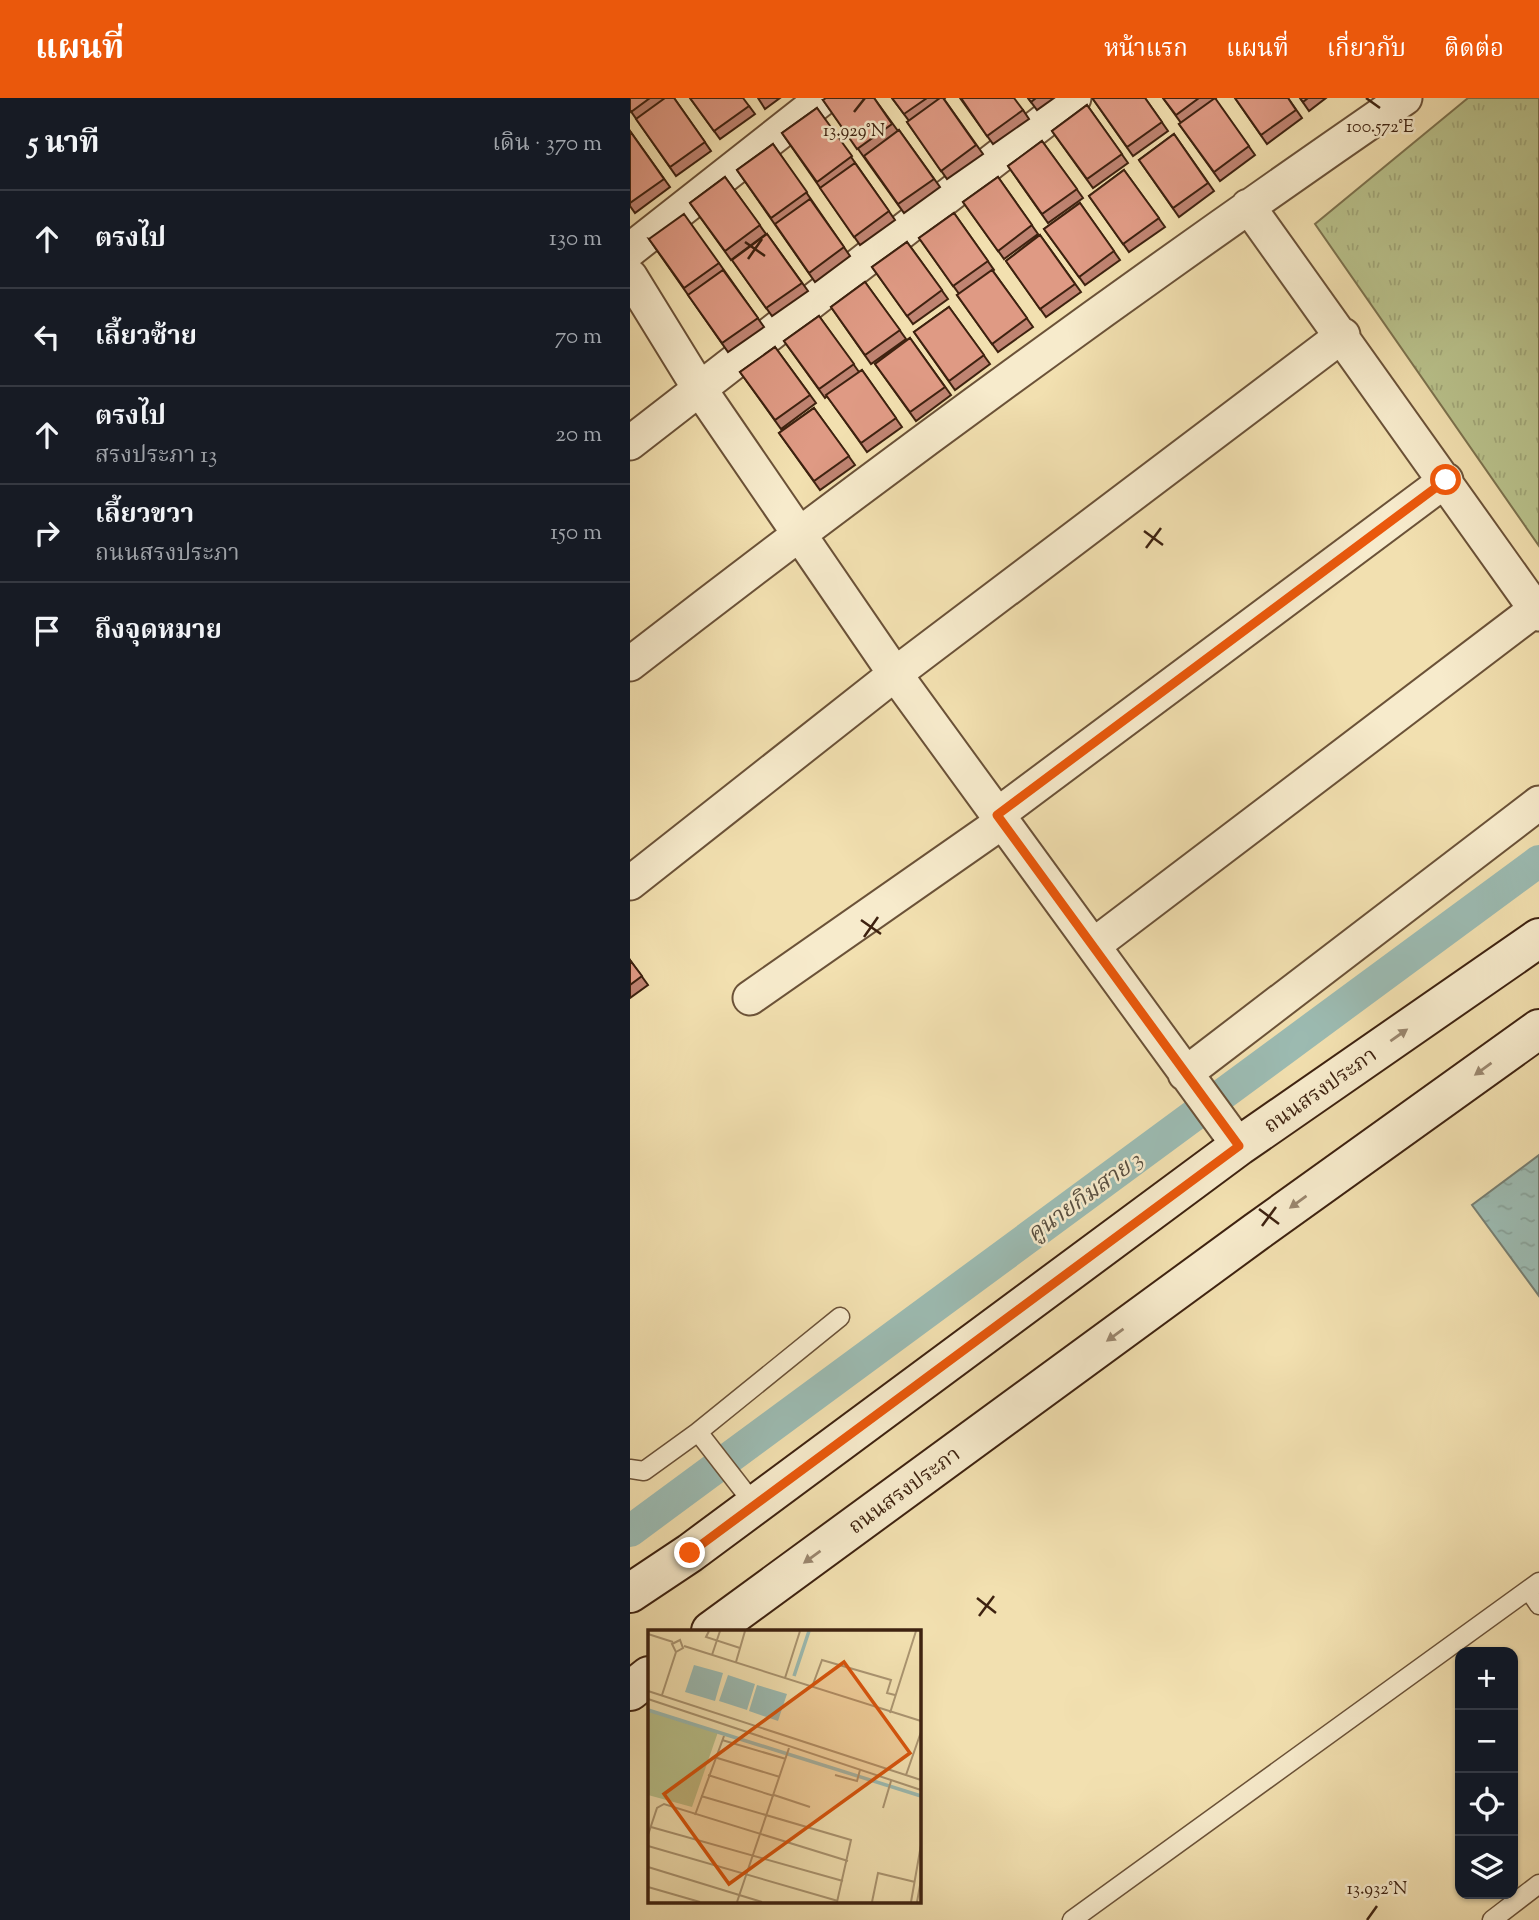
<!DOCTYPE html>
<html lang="th">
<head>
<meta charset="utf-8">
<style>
  body { margin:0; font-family:"Sorts Mill Goudy","Noto Serif Thai",serif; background:#20242c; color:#f1f3f6 }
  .controls { position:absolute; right:21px; bottom:21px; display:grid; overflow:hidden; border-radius:14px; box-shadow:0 2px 5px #0004 }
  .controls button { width:63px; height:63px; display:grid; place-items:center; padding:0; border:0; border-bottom:2px solid #363941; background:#171b24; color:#f1f3f6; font:35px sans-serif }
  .stop { position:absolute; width:21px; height:21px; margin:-16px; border:5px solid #ea580c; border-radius:50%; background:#fff }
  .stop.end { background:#ea580c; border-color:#fff; box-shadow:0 2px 7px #0008 }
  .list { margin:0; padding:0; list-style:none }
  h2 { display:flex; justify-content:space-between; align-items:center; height:91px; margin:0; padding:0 28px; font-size:30px }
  h2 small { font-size:23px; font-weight:400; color:#9ea1a6 }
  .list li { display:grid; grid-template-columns:46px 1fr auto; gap:21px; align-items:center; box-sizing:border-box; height:98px; padding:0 28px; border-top:2px solid #363941 }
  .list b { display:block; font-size:26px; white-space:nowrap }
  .list p { margin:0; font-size:23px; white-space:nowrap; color:#9ea1a6 }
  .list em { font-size:23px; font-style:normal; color:#9ea1a6 }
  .icon { flex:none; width:38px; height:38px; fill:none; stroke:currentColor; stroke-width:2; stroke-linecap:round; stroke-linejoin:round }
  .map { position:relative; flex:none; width:909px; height:1822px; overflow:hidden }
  header { display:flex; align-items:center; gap:42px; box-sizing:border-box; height:98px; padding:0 35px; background:#ea580c; color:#fff }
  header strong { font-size:33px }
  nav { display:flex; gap:38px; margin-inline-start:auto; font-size:24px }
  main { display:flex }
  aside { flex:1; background:#171b24 }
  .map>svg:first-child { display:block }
  .grass { fill:url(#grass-tufts); stroke:#7c724e; stroke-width:2 }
  .water { fill:url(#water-ripples); stroke:#767e71; stroke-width:2 }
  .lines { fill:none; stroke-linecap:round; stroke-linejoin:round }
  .canal { stroke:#9cbbb2; stroke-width:32 }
  .lane-casing { stroke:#6b5238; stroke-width:21 }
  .street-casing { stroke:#6b5238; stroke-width:37 }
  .secondary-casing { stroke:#3e2210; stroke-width:42 }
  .lane { stroke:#f7ebcc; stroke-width:18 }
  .street { stroke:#f7ebcc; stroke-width:33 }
  .secondary { stroke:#f7ebcc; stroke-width:38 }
  .wall { fill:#c08472; stroke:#3e2210; stroke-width:2 }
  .building { fill:#df9a84; stroke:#3e2210; stroke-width:2 }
  .oneway { fill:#9a866e }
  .route { stroke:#ea580c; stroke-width:9 }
  .ticks { fill:none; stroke:#3e2210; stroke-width:2.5 }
  .labels { text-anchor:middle; stroke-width:5; stroke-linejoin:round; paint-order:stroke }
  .street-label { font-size:21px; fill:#3e2210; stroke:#f7ebcc }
  .water-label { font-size:23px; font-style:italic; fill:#5a5041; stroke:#f7ebcc }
  .inset-river { fill:none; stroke:#9cbbb2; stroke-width:3.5 }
  .inset-road { fill:none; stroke:#aa9470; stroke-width:2 }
  .view { fill:#d7540c; fill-opacity:0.15; stroke:#d7540c; stroke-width:3.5 }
  .inset-edge { fill:none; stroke:#3e2210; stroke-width:3.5 }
  .ticks-label { font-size:18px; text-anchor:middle; fill:#3e2210; stroke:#f7ebcc; stroke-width:5; stroke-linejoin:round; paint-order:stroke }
</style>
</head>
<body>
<header>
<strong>แผนที่</strong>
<nav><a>หน้าแรก</a><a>แผนที่</a><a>เกี่ยวกับ</a><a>ติดต่อ</a></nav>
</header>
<main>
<aside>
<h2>5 นาที<small>เดิน · 370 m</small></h2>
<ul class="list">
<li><svg class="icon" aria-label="ahead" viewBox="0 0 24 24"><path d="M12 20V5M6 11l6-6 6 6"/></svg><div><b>ตรงไป</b></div><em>130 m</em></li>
<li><svg class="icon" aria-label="left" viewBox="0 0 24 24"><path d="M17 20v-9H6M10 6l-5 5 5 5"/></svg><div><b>เลี้ยวซ้าย</b></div><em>70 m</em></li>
<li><svg class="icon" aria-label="ahead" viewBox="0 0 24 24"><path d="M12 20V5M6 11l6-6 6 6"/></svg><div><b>ตรงไป</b><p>สรงประภา 13</p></div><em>20 m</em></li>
<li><svg class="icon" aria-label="right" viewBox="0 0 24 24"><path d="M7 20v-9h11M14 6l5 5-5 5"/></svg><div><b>เลี้ยวขวา</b><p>ถนนสรงประภา</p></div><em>150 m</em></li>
<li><svg class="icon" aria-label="arrive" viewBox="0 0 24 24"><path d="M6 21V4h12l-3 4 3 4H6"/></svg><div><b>ถึงจุดหมาย</b></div></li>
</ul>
</aside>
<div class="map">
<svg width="909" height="1822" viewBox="0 0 909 1822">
  <defs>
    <pattern id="grass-tufts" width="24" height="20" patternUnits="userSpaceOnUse" patternTransform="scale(1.75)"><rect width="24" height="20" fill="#b9c28c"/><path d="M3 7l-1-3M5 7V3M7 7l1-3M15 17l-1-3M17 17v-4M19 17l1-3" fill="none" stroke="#a0a678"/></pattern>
    <pattern id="water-ripples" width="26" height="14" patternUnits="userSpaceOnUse" patternTransform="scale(1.75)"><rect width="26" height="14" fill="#9cbbb2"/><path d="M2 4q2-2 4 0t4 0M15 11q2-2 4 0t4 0" fill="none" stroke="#87a098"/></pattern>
  </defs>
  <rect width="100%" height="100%" fill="#f2e0b0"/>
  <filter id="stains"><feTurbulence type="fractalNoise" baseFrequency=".00286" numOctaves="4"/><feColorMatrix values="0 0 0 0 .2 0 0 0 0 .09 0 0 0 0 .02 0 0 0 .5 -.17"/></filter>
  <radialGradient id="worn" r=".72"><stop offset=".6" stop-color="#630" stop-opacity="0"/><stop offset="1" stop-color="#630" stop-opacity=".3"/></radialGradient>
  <path class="grass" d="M838,0H909V448L685,126Z"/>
  <path class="water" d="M909,1057V1198L842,1107Z"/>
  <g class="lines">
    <path class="canal" d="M0,1433L909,763"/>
    <g class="lane-casing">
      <path id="lane" d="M0,1371L14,1373L68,1334
        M124,1406L68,1334L210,1219
        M899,1492L909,1507
        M442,1822L909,1484
        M862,1822L909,1786"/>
    </g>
    <g class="street-casing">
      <path id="street" d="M618,108L909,516
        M0,152L193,0
        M0,178L69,290L265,576L609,1048
        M0,345L444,0
        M0,566C252,370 511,182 775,0
        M367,717L816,382
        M0,785L265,576L713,237
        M464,847L906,511
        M120,900L372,724
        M555,976L909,705"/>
    </g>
    <g class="secondary-casing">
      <path id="secondary" d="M0,1495L60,1455L609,1048L909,840
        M81,1533L626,1134L909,931
        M0,1593L19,1578"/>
    </g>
    <use href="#lane" class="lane"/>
    <use href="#street" class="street"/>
    <use href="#secondary" class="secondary"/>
  </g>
  <path class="wall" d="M0,0H44L81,53L46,78L0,12Z
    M60,0L119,8L125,16L90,41Z
    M128,0H150L135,11Z
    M244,0L268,33L269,32L310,89L274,115L193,2Z
    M262,0H315L314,1L353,56L317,81L277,24L279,23Z
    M330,0L393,12L399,21L363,46Z
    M398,0H424L407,12Z
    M515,0L538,33L503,58L463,1Z
    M533,0H586L585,1L625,57L590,83L549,26L551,25Z
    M605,0H658L672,20L637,46Z
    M670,0H696L679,13Z
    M457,7L498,65L463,90L422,33Z
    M187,10L265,122L230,147L152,35Z
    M0,33L40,89L5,115L0,108Z
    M544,36L584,93L549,119L509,62Z
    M412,43L453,100L418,125L378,68Z
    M143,46L220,158L185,184L107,72Z
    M494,72L535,129L499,154L459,98Z
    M95,79L136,136L101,162L60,105Z
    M368,79L408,136L374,161L333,104Z
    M450,105L490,162L455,187L414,131Z
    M324,115L364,172L363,173L403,229L368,254L327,197L329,196L289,140Z
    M137,136L178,193L142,218L102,162Z
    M410,137L451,194L416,219L376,163Z
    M19,141L89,165L134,229L98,254Z
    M277,144L318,201L283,226L242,169Z
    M235,184L276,241L241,266L201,209Z
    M319,209L360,266L325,292L284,234Z
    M189,218L229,274L232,272L272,329L237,354L197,298L195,300L154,243Z
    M280,240L321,297L286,323L245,266Z
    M145,249L186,305L151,331L110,274Z
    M184,310L225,367L190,392L149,335Z
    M0,862L18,887L0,900Z"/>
  <path class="building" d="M0,0H20L1,14L0,12Z
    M35,0H44L75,44L40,69L6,21Z
    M60,0H113L119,8L84,33Z
    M196,0H244L262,26L227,51L193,2Z
    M262,0H297L274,16Z
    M310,0H313L346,47L311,73L277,24Z
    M331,0H384L393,12L357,38Z
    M398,0H406L401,4Z
    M464,0H515L532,24L497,49L463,1Z
    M533,0H569L546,17Z
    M585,0L619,48L584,74L549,26Z
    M605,0H658L666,12L631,37Z
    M670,0H678L673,4Z
    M457,7L492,56L457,81L422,33Z
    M187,10L222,58L187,84L152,35Z
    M269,32L304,81L268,106L234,58Z
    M0,33L34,81L0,105Z
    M544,36L578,85L543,110L509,62Z
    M412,43L447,91L412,116L378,68Z
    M143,46L177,94L141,120L107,72Z
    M225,65L259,113L224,139L190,90Z
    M494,72L529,120L493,146L459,98Z
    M95,79L130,127L95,153L60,105Z
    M368,79L402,127L368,153L333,104Z
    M180,101L214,149L179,175L145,126Z
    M450,105L484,153L449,179L414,131Z
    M324,115L358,163L323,188L289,140Z
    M54,116L89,165L54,190L19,141Z
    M137,136L172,185L136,210L102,162Z
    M410,137L445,186L410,211L376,163Z
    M277,144L312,192L277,218L242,169Z
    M93,172L128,220L92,245L58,197Z
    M362,172L397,220L362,246L327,197Z
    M235,184L270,232L235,257L201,209Z
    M319,209L354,257L319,283L284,234Z
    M189,218L224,266L189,291L154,243Z
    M280,240L315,289L280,314L245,266Z
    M145,249L180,297L145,322L110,274Z
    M232,272L266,320L231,345L196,297Z
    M184,310L219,358L184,383L149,335Z
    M0,862L12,878L0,887Z"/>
  <defs><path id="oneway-solid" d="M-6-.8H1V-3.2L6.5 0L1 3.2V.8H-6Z" transform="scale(1.75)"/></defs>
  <g class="oneway">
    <use href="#oneway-solid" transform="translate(769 937) rotate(-35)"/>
    <use href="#oneway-solid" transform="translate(853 971) rotate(144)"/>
    <use href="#oneway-solid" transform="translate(668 1104) rotate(144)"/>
    <use href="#oneway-solid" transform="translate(485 1237) rotate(144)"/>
    <use href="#oneway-solid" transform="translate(182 1459) rotate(144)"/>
  </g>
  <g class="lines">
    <path class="route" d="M60,1455L609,1048L367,717L816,382"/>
  </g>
  <path class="ticks" d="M736,0L750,10M224,14L235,0M115,144L135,158M118,161L132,141M514,433L533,447M516,450L531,430M231,822L251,836M234,839L248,819M629,1111L649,1126M632,1128L646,1109M347,1500L366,1515M349,1518L364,1498M737,1822L747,1808"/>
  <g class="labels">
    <g class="street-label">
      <text transform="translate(690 992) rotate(-35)" y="7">ถนนสรงประภา</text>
      <text transform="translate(274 1392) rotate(-36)" y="7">ถนนสรงประภา</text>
    </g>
    <g class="water-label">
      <text transform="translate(454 1098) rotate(-36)" y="8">คูนายกิมสาย 3</text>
    </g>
  </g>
  <g transform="translate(18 1532)">
    <rect width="273" height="273" fill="#f2e0b0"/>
    <path d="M0,80L70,102L44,177L0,165Z" fill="#b9c28c"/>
    <path d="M46,35L75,43L67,71L37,62ZM80,45L107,54L99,80L71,71ZM109,55L139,64L130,91L101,81Z" fill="#9cbbb2"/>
    <path class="inset-river" d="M146,46L161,1M0,80L273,166"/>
    <path class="inset-road" d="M61,1L58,7L92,18M0,4L25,12M36,16L273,91M64,25L72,1M88,32L97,1M137,48L152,1M164,57L174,30L243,50L239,63L247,65M0,61L273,150M14,65L28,22L24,14L32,10L35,18L28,22M0,69L273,160M242,83L268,1M74,110L138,129M66,127L132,147M60,145L126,166M187,145L209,151L212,140M258,145L273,102M126,165L162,177M53,166L203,210L189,272M235,178L243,151M47,185L76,106M3,197L195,251M0,205L9,178L16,174L200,231M0,216L190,271M0,237L114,272M0,257L52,272M89,272L141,118M224,272L230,243L267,252M263,272L273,215M269,272L273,250"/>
    <path class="view" d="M196,32L262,123L81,254L16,164Z"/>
    <rect width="273" height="273" class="inset-edge"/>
  </g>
  <g class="ticks-label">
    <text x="750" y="34">100.572°E</text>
    <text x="224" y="38">13.929°N</text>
    <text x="747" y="1796">13.932°N</text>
  </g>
  <rect width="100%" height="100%" filter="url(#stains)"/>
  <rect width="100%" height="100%" fill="url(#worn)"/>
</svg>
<div class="controls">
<button>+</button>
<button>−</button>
<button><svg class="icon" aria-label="locate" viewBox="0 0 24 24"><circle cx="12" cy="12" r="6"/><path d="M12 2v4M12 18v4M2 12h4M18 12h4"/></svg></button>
<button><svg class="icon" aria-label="layers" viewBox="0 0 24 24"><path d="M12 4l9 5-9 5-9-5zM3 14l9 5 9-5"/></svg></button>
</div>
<div class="stop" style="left:816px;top:382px"></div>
<div class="stop end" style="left:60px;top:1455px"></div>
</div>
</main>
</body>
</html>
